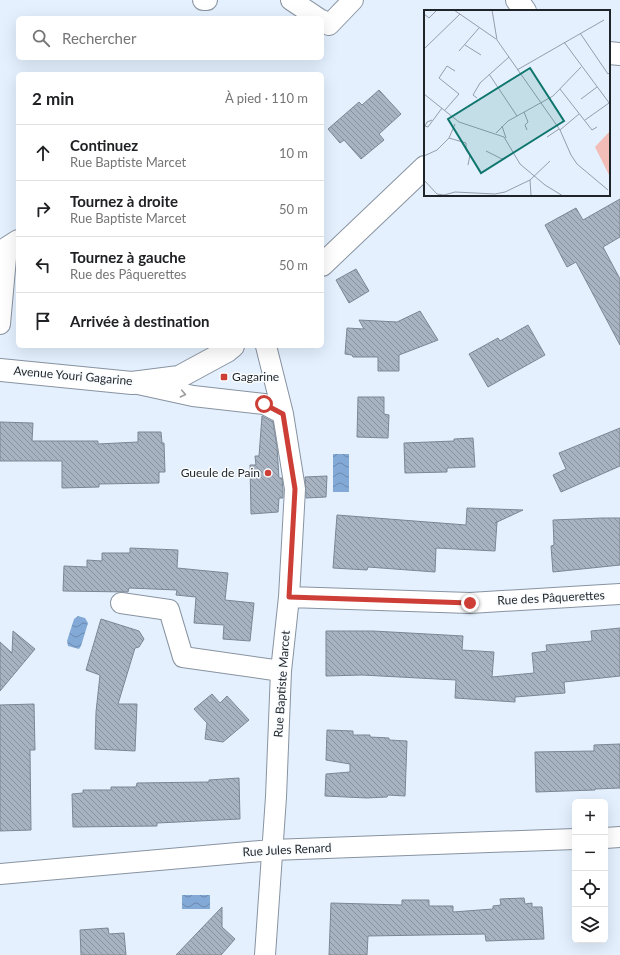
<!DOCTYPE html>
<html lang="fr">
<head>
<meta charset="utf-8">
<style>
  body { margin:0; font-family:Lato,sans-serif; background:#f2f2f2; color:#202124 }
  .controls { position:absolute; right:12px; bottom:12px; display:grid; overflow:hidden; border-radius:6px; box-shadow:0 4px 16px #0002 }
  .controls button { width:36px; height:36px; display:grid; place-items:center; padding:0; border:0; border-bottom:1px solid #e0e0e0; background:#fff; color:#202124; font:20px sans-serif }
  .stop { position:absolute; width:12px; height:12px; margin:-9px; border:3px solid #cc3e36; border-radius:50%; background:#fff }
  .stop.end { background:#cc3e36; border-color:#fff; box-shadow:0 1px 4px #0008 }
  .list { margin:0; padding:0; list-style:none }
  h2 { display:flex; justify-content:space-between; align-items:center; height:52px; margin:0; padding:0 16px; font-size:17px }
  h2 small { font-size:13px; font-weight:400; color:#757577 }
  .list li { display:grid; grid-template-columns:26px 1fr auto; gap:12px; align-items:center; box-sizing:border-box; height:56px; padding:0 16px; border-top:1px solid #e0e0e0 }
  .list b { display:block; font-size:15px; white-space:nowrap }
  .list p { margin:0; font-size:13px; white-space:nowrap; color:#757577 }
  .list em { font-size:13px; font-style:normal; color:#757577 }
  .icon { flex:none; width:22px; height:22px; fill:none; stroke:currentColor; stroke-width:2; stroke-linecap:round; stroke-linejoin:round }
  .map { position:relative; flex:none; width:620px; height:955px; overflow:hidden }
  .search { position:absolute; background:#fff; box-shadow:0 4px 16px #0002; left:16px; top:16px; width:308px; height:44px; display:flex; align-items:center; gap:10px; box-sizing:border-box; padding:0 14px; border-radius:6px; color:#757577; font-size:15px }
  .panel { position:absolute; background:#fff; box-shadow:0 4px 16px #0002; left:16px; top:72px; width:308px; height:276px; border-radius:6px }
  .map>svg:first-child { display:block }
  .water { fill:url(#water-waves) }
  .building { fill:url(#building-back-hatch); stroke:#7c8794 }
  .lines { fill:none; stroke-linecap:round; stroke-linejoin:round }
  .minor-casing { stroke:#8893a0; stroke-width:22 }
  .tertiary-casing { stroke:#8893a0; stroke-width:24 }
  .minor { stroke:#fff; stroke-width:20 }
  .tertiary { stroke:#fff; stroke-width:22 }
  .oneway { stroke:#9a9c9f }
  .route { stroke:#cc3e36; stroke-width:5 }
  .poi-dot { fill:#cc3e36; stroke:#f9fcfe; stroke-width:1.5 }
  .labels { text-anchor:middle; stroke-width:3; stroke-linejoin:round; paint-order:stroke }
  .street-label { font-size:12px; fill:#1f2429; stroke:#f9fcfe }
  .poi-label { font-size:12px; fill:#1f2429; stroke:#f9fcfe; text-anchor:start }
  .inset-road { fill:none; stroke:#959ea9; stroke-width:1 }
  .view { fill:#0f766e; fill-opacity:0.15; stroke:#0f766e; stroke-width:2 }
  .inset-edge { fill:none; stroke:#1f2429; stroke-width:2 }
</style>
</head>
<body>
<div class="map">
<svg width="620" height="955" viewBox="0 0 620 955">
  <defs>
    <pattern id="water-waves" width="16" height="10" patternUnits="userSpaceOnUse"><rect width="16" height="10" fill="#83aad6"/><path d="M0 5q4-4 8 0t8 0" fill="none" stroke="#6b8aae"/></pattern>
    <pattern id="building-back-hatch" width="6" height="6" patternUnits="userSpaceOnUse"><rect width="6" height="6" fill="#a8b3c1"/><path d="M-1 5l2 2M0 0l6 6M5-1l2 2" fill="none" stroke="#88919d"/></pattern>
  </defs>
  <rect width="100%" height="100%" fill="#e4f0fe"/>
  <path class="water" d="M333,454H349V492H333Z
    M78,616L85,618L88,623L81,646L79,649L68,646L67,641L74,619Z
    M182,895H210V909H182Z"/>
  <path class="building" d="M379,90L401,114L379,134L384,140L361,159L344,140L340,143L328,129L359,102L362,105Z
    M620,199V237L603,247L620,279V345L576,262L567,267L545,225L576,208L583,220Z
    M356,269L369,291L349,303L336,280Z
    M420,311L438,340L399,355V371H378V357H353L352,355L345,354L347,328L364,329L359,320L397,322Z
    M528,325L545,355L488,387L469,354L498,338L500,341Z
    M358,397H384V414L389,415L388,438L357,437Z
    M262,416L273,422L277,447L279,478H282L283,490V498H279L278,512L251,514L250,465H256L255,456H259Z
    M0,422L33,423L32,441H98V444L138,442V432H161L162,443H164L165,472H159V483L99,484V487L62,488V461H0Z
    M620,428V466L561,492L553,475L566,469L559,453Z
    M473,438L475,467L447,468V472L405,473L404,443L454,441V439Z
    M327,476L326,497L306,498L305,477Z
    M467,508L523,510L495,523L497,522L495,551L436,548L435,572L368,567L367,570L333,568L337,515L466,525Z
    M602,518H620V565L553,572L551,546L554,545L553,520Z
    M130,548L178,550L177,568L228,573L225,600L254,603L250,641L223,639L224,625L194,623L196,597L176,595L177,590L129,588L128,592L63,591L64,566L87,567V560L102,561V553H130Z
    M101,619L139,631L144,639L139,647L135,648L118,704H137L135,751L95,749L96,712L100,675L86,670Z
    M620,628V676L564,682L565,693L515,697V702L455,698L456,680L362,675L326,676V631H373L463,636L462,650L494,652L492,677L534,673L532,653L547,651L546,645L592,641L591,631Z
    M13,631L35,649L0,691V642L12,653Z
    M212,694L220,703L227,696L249,720L223,742L205,739L207,723L194,709Z
    M34,704L35,750H30L31,830L0,831V705Z
    M327,730L353,731V735H370V737L389,738V740L407,741L405,796L388,795L387,797L367,798L325,796L326,774L350,772V764L326,760Z
    M620,744V788L595,789V790L536,792L535,752L594,751V745Z
    M239,778L240,819L157,823V826L73,827L72,794L83,793V790H111V787H136L137,783L209,782V780Z
    M524,898L525,904L532,903V907H542L544,939L486,941L485,934L368,936L367,955H329L331,903L402,905V900H429V906H453V912L493,909V906L501,905L500,899Z
    M222,907V927L235,939L221,955H176Z
    M108,928L109,934L124,933L126,955H81L80,930Z"/>
  <g class="lines">
    <g class="minor-casing">
      <path id="minor" d="M203,0H207
        M291,0L318,18
        M322,20L329,25L353,0
        M0,324L7,247L18,240
        M138,384L193,396L264,404L283,414
        M289,597L470,603L620,594
        M121,603L169,610L183,657L281,671
        M605,838L620,837
        M0,874L272,850L575,839
        M265,955L276,797L281,671L289,597L295,489L283,414L266,346"/>
    </g>
    <g class="tertiary-casing">
      <path id="tertiary" d="M517,0L525,11
        M609,53L620,54
        M322,265L425,167
        M0,370L132,383L179,377L227,351L233,346"/>
    </g>
    <use href="#minor" class="minor"/>
    <use href="#tertiary" class="tertiary"/>
  </g>
  <defs><path id="oneway-chevron" d="M-2-3.5L2.5 0L-2 3.5" fill="none" stroke-width="1.6" stroke-linecap="round" stroke-linejoin="round"/></defs>
  <use class="oneway" href="#oneway-chevron" transform="translate(183 394) rotate(12)"/>
  <g class="lines">
    <path class="route" d="M264,404L283,414L295,489L289,597L470,603"/>
  </g>
  <g class="poi-dot">
    <rect x="220" y="373" width="8" height="8" rx="2"/>
    <circle cx="268" cy="473" r="4"/>
  </g>
  <g class="labels">
    <g class="street-label">
      <text transform="translate(73 376) rotate(5)" y="4">Avenue Youri Gagarine</text>
      <text transform="translate(551 598) rotate(-3)" y="4">Rue des Pâquerettes</text>
      <text transform="translate(282 684) rotate(-86)" y="4">Rue Baptiste Marcet</text>
      <text transform="translate(287 850) rotate(-3)" y="4">Rue Jules Renard</text>
    </g>
    <g class="poi-label">
      <text x="232" y="381">Gagarine</text>
      <text x="260" y="477" text-anchor="end">Gueule de Pain</text>
    </g>
  </g>
  <g transform="translate(424 10)">
    <rect width="186" height="186" fill="#e4f0fe"/>
    <path d="M186,121V167L171,137Z" fill="#f1bdb6"/>
    <path class="inset-road" d="M30,0L72,29M68,0L73,30L136,120L147,145L153,154L184,180M0,4L5,8L13,0M156,23L184,64L186,62M140,32L186,94M41,35L57,45M0,39L36,4M35,41L55,18M93,60L180,10M65,64L93,106M136,79L168,120L173,117M0,84L35,112L80,127L96,154L121,175L139,186M53,88L49,85L56,73L85,47M157,89L173,77M21,100L35,84L15,68L23,56L31,61M100,102L104,112L101,115L103,120M8,110L3,112L1,116L4,117L18,98M161,110L185,93M78,116L82,128M136,120L155,104M72,123L84,111L129,86L157,57M123,127L135,119M25,128L42,133V140L46,145L44,155M62,141L78,149L89,143M0,146L13,140L25,128L31,114M0,170L13,184L20,185L31,182L71,184L81,182L106,170L126,151M106,170L107,186"/>
    <path class="view" d="M106,58L140,111L57,163L24,109Z"/>
    <rect width="186" height="186" class="inset-edge"/>
  </g>
</svg>
<div class="controls">
<button>+</button>
<button>−</button>
<button><svg class="icon" aria-label="locate" viewBox="0 0 24 24"><circle cx="12" cy="12" r="6"/><path d="M12 2v4M12 18v4M2 12h4M18 12h4"/></svg></button>
<button><svg class="icon" aria-label="layers" viewBox="0 0 24 24"><path d="M12 4l9 5-9 5-9-5zM3 14l9 5 9-5"/></svg></button>
</div>
<div class="stop" style="left:264px;top:404px"></div>
<div class="stop end" style="left:470px;top:603px"></div>
<div class="search"><svg class="icon" aria-label="search" viewBox="0 0 24 24"><circle cx="10" cy="10" r="6"/><path d="M15 15l6 6"/></svg>Rechercher</div>
<section class="panel">
<h2>2 min<small>À pied · 110 m</small></h2>
<ul class="list">
<li><svg class="icon" aria-label="ahead" viewBox="0 0 24 24"><path d="M12 20V5M6 11l6-6 6 6"/></svg><div><b>Continuez</b><p>Rue Baptiste Marcet</p></div><em>10 m</em></li>
<li><svg class="icon" aria-label="right" viewBox="0 0 24 24"><path d="M7 20v-9h11M14 6l5 5-5 5"/></svg><div><b>Tournez à droite</b><p>Rue Baptiste Marcet</p></div><em>50 m</em></li>
<li><svg class="icon" aria-label="left" viewBox="0 0 24 24"><path d="M17 20v-9H6M10 6l-5 5 5 5"/></svg><div><b>Tournez à gauche</b><p>Rue des Pâquerettes</p></div><em>50 m</em></li>
<li><svg class="icon" aria-label="arrive" viewBox="0 0 24 24"><path d="M6 21V4h12l-3 4 3 4H6"/></svg><div><b>Arrivée à destination</b></div></li>
</ul>
</section>
</div>
</body>
</html>
